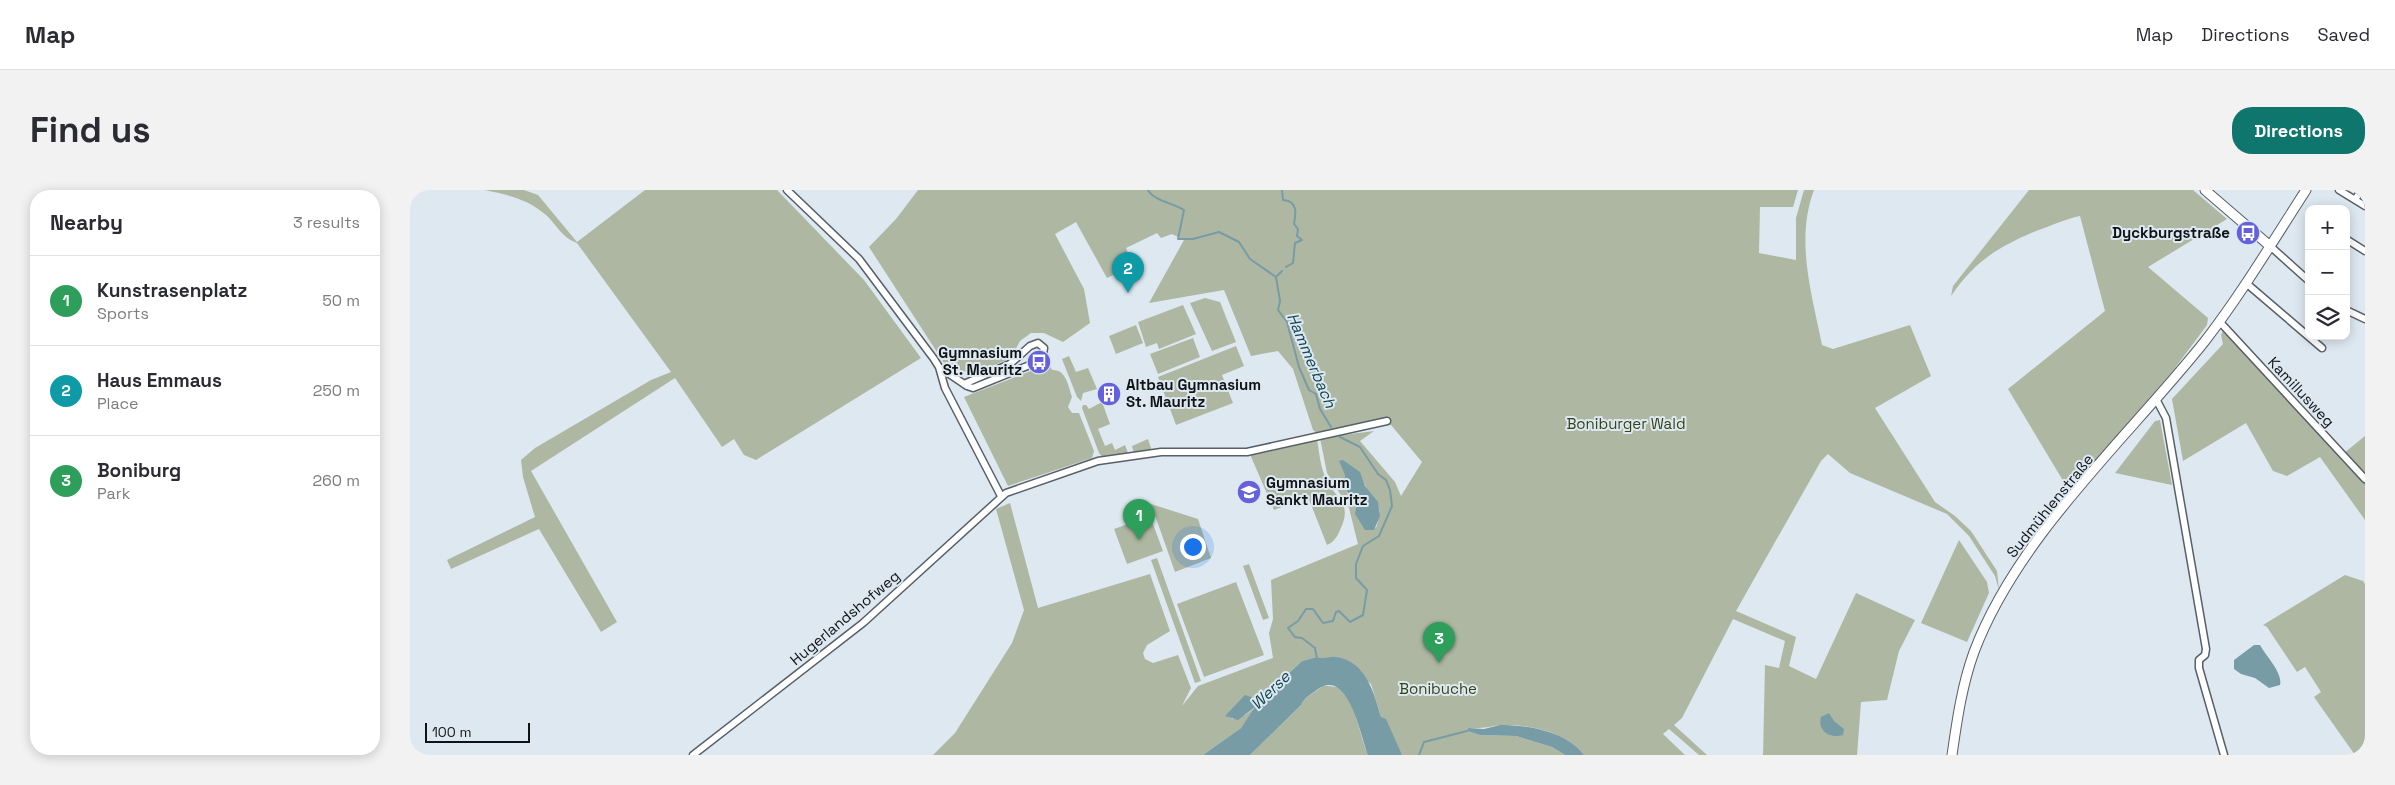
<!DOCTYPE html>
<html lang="en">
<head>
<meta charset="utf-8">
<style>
  body { margin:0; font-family:"Space Grotesk",sans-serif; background:#f2f2f3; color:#2b2b33 }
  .controls { position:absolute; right:15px; top:15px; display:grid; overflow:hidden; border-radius:10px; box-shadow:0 2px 12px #0003 }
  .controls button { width:45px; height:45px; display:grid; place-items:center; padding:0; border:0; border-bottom:1px solid #e1e1e2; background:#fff; color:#2b2b33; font:25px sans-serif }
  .scale { position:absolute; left:15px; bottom:12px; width:105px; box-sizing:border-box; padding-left:5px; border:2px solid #101316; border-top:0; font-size:14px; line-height:18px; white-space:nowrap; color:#101316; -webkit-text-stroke:4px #dee8f1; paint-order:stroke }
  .you { position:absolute; left:782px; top:356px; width:18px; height:18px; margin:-12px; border:4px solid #fff; border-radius:50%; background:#1a73e8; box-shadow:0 0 0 8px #1a73e833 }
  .badge { display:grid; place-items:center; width:32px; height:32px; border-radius:50%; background:#0f766e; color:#fff; font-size:16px; font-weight:700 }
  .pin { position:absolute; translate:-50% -41px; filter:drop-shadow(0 1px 2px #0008) }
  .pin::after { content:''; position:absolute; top:26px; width:18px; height:15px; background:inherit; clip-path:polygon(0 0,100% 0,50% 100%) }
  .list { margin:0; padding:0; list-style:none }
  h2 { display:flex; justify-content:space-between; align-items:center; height:65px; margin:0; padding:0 20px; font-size:21px }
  h2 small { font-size:16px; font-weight:400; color:#7c7c81 }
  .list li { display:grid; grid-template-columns:32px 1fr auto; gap:15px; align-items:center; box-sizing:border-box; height:90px; padding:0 20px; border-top:1px solid #e1e1e2 }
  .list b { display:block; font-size:19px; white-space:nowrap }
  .list p { margin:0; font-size:16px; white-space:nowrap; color:#7c7c81 }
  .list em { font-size:16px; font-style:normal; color:#7c7c81 }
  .icon { flex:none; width:28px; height:28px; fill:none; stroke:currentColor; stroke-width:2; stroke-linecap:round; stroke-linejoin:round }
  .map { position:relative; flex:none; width:1955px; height:565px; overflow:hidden; border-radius:20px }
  header { display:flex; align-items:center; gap:30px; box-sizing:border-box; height:70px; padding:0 25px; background:#fff; border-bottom:1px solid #e1e1e2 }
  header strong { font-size:24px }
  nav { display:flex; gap:28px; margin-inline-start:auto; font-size:18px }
  .intro { display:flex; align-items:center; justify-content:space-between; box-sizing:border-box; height:120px; padding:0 30px }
  h1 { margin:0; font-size:35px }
  .button { padding:12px 22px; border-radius:20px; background:#0f766e; color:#fff; font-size:18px; font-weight:700 }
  main { display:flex; gap:30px; padding:0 30px }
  aside { flex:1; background:#fff; border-radius:20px; box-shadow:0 2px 12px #0003 }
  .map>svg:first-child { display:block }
  .green { fill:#aeb7a2; fill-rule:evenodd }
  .water { fill:#779ca6 }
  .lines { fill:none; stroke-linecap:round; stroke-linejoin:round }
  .stream { stroke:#779ca6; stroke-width:2 }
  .street-casing { stroke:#576067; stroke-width:9 }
  .secondary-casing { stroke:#576067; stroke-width:11 }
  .street { stroke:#fff; stroke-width:6 }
  .secondary { stroke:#fff; stroke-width:9 }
  .labels { text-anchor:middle; stroke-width:4; stroke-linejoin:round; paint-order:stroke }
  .poi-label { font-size:15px; font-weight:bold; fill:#101316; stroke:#dee8f1; text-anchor:end }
  .street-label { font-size:15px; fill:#101316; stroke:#dee8f1 }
  .park-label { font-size:15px; fill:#324314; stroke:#dee8f1 }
  .water-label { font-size:16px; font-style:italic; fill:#104854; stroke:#dee8f1 }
</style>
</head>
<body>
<header>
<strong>Map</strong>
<nav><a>Map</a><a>Directions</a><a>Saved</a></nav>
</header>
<div class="intro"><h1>Find us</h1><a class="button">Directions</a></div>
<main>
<aside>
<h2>Nearby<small>3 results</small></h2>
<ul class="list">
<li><span class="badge" style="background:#2e9e5b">1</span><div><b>Kunstrasenplatz</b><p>Sports</p></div><em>50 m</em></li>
<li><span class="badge" style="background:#0f9aa8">2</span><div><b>Haus Emmaus</b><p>Place</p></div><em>250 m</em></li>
<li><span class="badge" style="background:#2e9e5b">3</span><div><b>Boniburg</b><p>Park</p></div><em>260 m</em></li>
</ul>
</aside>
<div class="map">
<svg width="1955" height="565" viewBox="0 0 1955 565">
  <rect width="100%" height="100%" fill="#dee8f1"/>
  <path class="green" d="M75,0H114L128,5L167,52L235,0H367L454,90L511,168L346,270L334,265L324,249L312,257L265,188L121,281L207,432L191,442L129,339L41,379L37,370L125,327L113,287L111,270L125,258L241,190L261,182L167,53C152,48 147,35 136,25C118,9 98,5 75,0Z
    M508,0H1388L1383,17H1350L1349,63L1386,70V28L1394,0H1404C1385,51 1402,104 1412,155L1423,159L1500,135L1521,186L1465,218L1525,312L1545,326L1561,341L1587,381L1589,400L1585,386L1559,346L1537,324L1440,283L1418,264L1411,271L1326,421L1386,447L1379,476L1406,489L1446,403L1505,430L1489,461L1477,510L1451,512L1447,565H1353L1355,475L1369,478L1375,451L1323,429L1272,528L1264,535L1297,565H1289L1259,539L1253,544L1275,565H1174C1158,543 1119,534 1093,535C1079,536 1074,539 1058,538L1057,541L1070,545L1106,546L1142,557L1155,565H992L971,527L961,494L926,467L912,469L907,467L892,471L849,510L819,527L823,529L835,525L846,517L831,538L793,565H523L545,543L602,453L614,420L586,319L600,313L628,418L740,384L760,441L737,455L733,463L735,469L743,473L768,465L781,498L772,516L788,496L863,468L859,443L863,429L861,390L948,354L939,318L917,283L910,248L964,241L950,251L985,292L991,306L1012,272L981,235L908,244L903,240L883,179L868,161L841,166L814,100L739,113L774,50L762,44L751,48L747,43L716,58L719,65L704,74L708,83L697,88L666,32L645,44L674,99L680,133L653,152L634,143H621L610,151L601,168L563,184L536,176L459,57L486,29ZM943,278L948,281C951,286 952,290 955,295C964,316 975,309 966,338C951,324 932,308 935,285Z
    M1619,0H1783L1817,29L1738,77L1798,128L1797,135L1762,182L1666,293L1661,304L1598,199L1695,121L1670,26C1655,29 1641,36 1626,41C1587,58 1566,70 1541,106L1543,96Z
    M795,108L810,112L826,152L802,161L780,113Z
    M773,115L786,144L749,159L747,153L736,157L728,132Z
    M726,135L733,153L706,164L699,146Z
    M1813,141L1934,263L1955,246V330L1910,267L1877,286L1863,281L1836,233L1773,271L1762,209L1813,154L1811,145Z
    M783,148L790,167L748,184L740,164Z
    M826,156L834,176L812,185L823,213L766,235L748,187Z
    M659,166L666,182L678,178L687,199L673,203L671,211L667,207L652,169Z
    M639,174L642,180C656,179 658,195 662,207L658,217L662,223H669L684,261L682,268L598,296L554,207Z
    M692,212L700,234L688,239L695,256L702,253L705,260L715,255L718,263L693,268L689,263L672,218L673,215H676L679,219Z
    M1750,230L1762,295L1705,283L1745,231Z
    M738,249L742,261L724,263L722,256Z
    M907,249C909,261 910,273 914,284C921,308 945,309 930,340C927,347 924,352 917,355L898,307L864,320L839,262Z
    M741,314L788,329L801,368L765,382Z
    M740,326L753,361L717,374L704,339Z
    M1549,350L1577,392L1579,403L1557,452L1511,433Z
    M747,368L791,491L785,493L741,370Z
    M839,374L859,428L853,430L833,376Z
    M1935,385L1953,391L1955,394V565H1945L1904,507L1911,502L1895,477L1887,482L1857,437L1853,435Z
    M826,392L854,465L794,487L767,414Z
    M913,496C917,496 924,496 928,498C945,507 950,548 958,565H840L891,515L893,510Z"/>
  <path class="water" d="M933,270L950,282L955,296L968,312L970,326L964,340H955L945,324L946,318L934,296L935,285L929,271Z
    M1844,455H1850C1856,466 1873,483 1870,495L1859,498L1845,488L1831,484L1824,479V470Z
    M907,467C914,470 919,466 926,467C956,471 964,503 971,527L976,529L992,565H958C951,548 939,478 908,499C902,504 894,507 891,515L840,565H793L831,538L845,517L828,530L815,526L835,505L850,510L892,471Z
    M1419,523L1424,531L1434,539L1433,545C1420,549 1407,541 1411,527Z
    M1090,535C1118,535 1156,541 1174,565H1155L1142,557L1106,546L1070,545L1057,541L1058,538L1074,539Z"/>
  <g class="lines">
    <path class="stream" d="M738,0C744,11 763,13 774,20L768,49H783L809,42L829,52L840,69L866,87L870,111L868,120L877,132L889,177L899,200L906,204L910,219L921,237
      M872,0L873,10C888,11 886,23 884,34L888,39L887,46L892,50L885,53L883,73L876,77
      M867,86L872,81
      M1945,283L1955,294
      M907,469L905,458L892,448L885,447L878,438L888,431L896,419H903L913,433L923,431L926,422L929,421L940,432L953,425L957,400L946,388V374L953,356L969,346L982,316L980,300L976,290L968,284L950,257L930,247
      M1009,565L1014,552L1057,541"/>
    <g class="street-casing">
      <path id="street" d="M377,0L449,69L524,169L529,177L535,198L591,306
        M1929,0L1955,16
        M1945,10L1951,0
        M1936,49L1955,61
        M1860,56L1899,91
        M1836,93L1912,158
        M1936,120L1955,129
        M1809,131L1955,289
        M529,177L557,196L563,198L632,170L634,158L628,153L620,156L600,174L554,194
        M1746,209L1756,228L1796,459L1795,465L1789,470V478L1814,565
        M283,565L453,433L596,303L688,271L751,262H837L977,231"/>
    </g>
    <g class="secondary-casing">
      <path id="secondary" d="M1795,0L1860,56
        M1542,565C1547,530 1552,495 1564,462C1608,345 1718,248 1795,151C1832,103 1863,51 1896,0"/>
    </g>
    <use href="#street" class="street"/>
    <use href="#secondary" class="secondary"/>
  </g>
  <defs>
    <g id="bus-disc" transform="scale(1.25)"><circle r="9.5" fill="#6561db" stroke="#dee8f1"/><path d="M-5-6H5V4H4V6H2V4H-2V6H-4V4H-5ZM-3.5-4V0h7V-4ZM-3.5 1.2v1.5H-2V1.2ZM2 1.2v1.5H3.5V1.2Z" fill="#fff"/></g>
    <g id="building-disc" transform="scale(1.25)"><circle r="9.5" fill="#6561db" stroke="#dee8f1"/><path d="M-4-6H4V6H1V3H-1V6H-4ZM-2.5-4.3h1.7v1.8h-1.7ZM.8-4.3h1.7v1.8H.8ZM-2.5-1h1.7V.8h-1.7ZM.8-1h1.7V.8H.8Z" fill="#fff"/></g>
    <g id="school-disc" transform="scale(1.25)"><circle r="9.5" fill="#6561db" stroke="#dee8f1"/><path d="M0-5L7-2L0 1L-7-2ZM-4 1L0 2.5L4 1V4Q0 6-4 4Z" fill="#fff"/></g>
  </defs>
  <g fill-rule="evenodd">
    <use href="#bus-disc" x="1838" y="43"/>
    <use href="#bus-disc" x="629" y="172"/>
    <use href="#building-disc" x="699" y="204"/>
    <use href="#school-disc" x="839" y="302"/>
  </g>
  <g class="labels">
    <g class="poi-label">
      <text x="1820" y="48">Dyckburgstraße</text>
      <text x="612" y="168">Gymnasium<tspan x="612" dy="17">St. Mauritz</tspan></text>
      <text x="716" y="200" text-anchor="start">Altbau Gymnasium<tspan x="716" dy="17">St. Mauritz</tspan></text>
      <text x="856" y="298" text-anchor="start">Gymnasium<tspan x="856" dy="17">Sankt Mauritz</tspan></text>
    </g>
    <g class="street-label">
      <text transform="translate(1891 202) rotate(47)" y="5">Kamillusweg</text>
      <text transform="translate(1640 316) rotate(-51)" y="5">Sudmühlenstraße</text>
      <text transform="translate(435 428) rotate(-40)" y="5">Hugerlandshofweg</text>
    </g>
    <g class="park-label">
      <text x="1216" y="239">Boniburger Wald</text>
      <text x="1028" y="504">Bonibuche</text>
    </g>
    <g class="water-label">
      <text transform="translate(902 170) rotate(67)" y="6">Hammerbach</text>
      <text transform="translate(860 500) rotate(-44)" y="6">Werse</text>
    </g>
  </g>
</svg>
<div class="controls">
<button>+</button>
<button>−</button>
<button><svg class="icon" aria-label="layers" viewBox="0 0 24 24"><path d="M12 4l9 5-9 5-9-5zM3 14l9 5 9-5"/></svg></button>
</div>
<div class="scale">100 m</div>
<div class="you"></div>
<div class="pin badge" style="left:729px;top:350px;background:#2e9e5b">1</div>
<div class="pin badge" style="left:718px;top:103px;background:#0f9aa8">2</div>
<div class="pin badge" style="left:1029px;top:473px;background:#2e9e5b">3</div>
</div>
</main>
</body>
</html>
